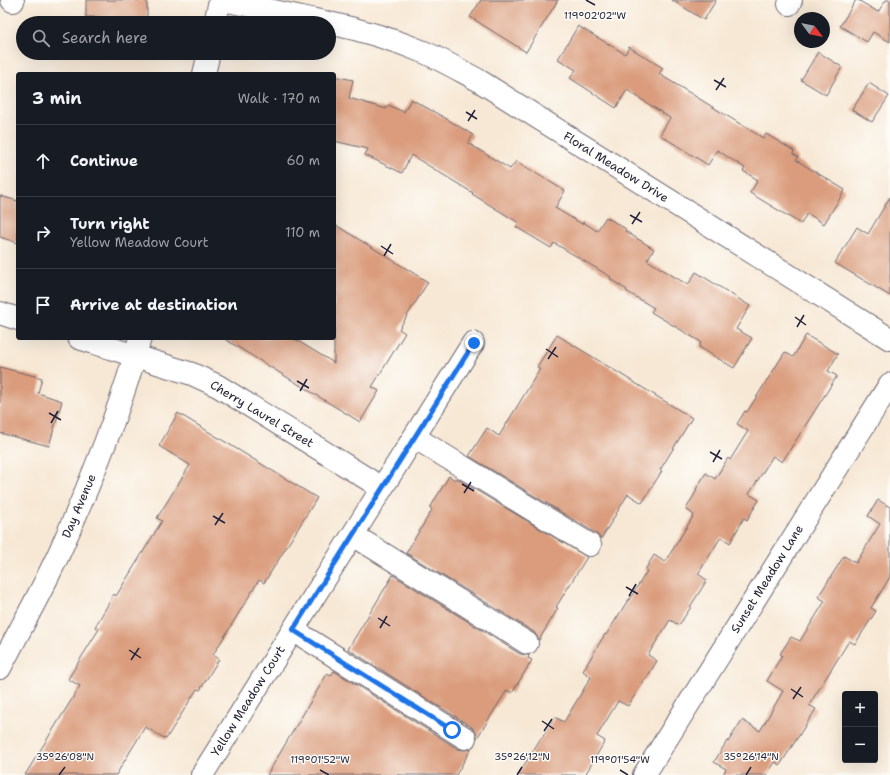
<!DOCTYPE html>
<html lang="en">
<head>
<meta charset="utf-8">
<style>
  body { margin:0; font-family:"Shantell Sans",sans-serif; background:#242831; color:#f1f3f6 }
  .controls { position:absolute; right:12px; bottom:12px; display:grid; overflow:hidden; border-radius:4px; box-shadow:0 4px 16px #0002 }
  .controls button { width:36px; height:36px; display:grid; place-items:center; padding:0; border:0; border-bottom:1px solid #363941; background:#171b24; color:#f1f3f6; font:20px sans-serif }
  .compass { position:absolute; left:794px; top:12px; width:36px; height:36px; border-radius:50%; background:#171b24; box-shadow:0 4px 16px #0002; rotate:122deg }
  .stop { position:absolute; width:12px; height:12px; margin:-9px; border:3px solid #1a73e8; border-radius:50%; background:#fff }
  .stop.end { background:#1a73e8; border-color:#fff; box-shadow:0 1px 4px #0008 }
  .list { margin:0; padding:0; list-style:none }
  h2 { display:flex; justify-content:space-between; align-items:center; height:52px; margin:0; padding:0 16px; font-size:17px }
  h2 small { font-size:13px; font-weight:400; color:#9ea1a6 }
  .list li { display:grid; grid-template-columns:26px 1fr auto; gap:12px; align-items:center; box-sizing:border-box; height:72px; padding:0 16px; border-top:1px solid #363941 }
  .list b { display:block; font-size:15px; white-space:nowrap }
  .list p { margin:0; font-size:13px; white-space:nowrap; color:#9ea1a6 }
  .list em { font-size:13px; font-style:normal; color:#9ea1a6 }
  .icon { flex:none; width:22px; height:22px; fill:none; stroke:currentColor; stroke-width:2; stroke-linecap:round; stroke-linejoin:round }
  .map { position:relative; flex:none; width:890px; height:775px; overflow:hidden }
  .search { position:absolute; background:#171b24; box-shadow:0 4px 16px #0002; left:16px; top:16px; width:320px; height:44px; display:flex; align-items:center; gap:10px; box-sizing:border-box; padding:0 14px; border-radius:22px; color:#9ea1a6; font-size:15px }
  .panel { position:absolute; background:#171b24; box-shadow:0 4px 16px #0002; left:16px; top:72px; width:320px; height:268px; border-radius:4px }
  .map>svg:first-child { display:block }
  .building { fill:#da9c7d }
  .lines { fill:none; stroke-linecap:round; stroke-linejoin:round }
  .minor-casing { stroke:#6d6771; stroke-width:24 }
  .minor { stroke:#fff; stroke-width:22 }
  .route { stroke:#1a73e8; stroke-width:5 }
  .ticks { fill:none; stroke:#22223b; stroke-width:1.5 }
  .labels { text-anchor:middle; stroke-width:3; stroke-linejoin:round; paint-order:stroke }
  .street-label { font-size:12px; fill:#22223b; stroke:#fdfcf7 }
  .ticks-label { font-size:10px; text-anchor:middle; fill:#22223b; stroke:#fdfcf7; stroke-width:3; stroke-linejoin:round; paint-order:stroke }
</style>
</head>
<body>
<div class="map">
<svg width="890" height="775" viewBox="0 0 890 775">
  <rect width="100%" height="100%" fill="#fdfcf7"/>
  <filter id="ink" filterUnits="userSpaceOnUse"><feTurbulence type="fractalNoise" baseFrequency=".025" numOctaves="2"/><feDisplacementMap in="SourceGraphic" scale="8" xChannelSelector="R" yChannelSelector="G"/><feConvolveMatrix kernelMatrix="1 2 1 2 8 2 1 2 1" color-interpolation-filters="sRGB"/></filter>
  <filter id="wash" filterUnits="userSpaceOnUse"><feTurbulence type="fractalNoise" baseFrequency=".012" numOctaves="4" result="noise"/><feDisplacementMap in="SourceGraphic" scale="16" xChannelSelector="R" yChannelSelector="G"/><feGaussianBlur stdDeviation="0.9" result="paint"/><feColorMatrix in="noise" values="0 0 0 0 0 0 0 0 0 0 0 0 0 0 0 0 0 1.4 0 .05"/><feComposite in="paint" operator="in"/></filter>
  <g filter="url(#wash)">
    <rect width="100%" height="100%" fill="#f7e8d5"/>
    <g id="blocks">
      <path class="building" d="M86,0H147V23H100V17H86Z
        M481,0H558L526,52L470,17Z
        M672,0H716L704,20Z
        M856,0H858L878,12L886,0H890V42L873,32L867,42L840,26Z
        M578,26L625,54L629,47L663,68L659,74L763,138L766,134L794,151L793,154L798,157L796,160L845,190L824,224L807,213L801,224L750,193L758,180L743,171L745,168L717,150L708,165L660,135L670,118L627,90L616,108L570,78L576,70L558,59Z
        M818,52L842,67L826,95L801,80Z
        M334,76L353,80L349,98L386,109L388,105L404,112L411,99L445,118L473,135L468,143L510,169L516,161L565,191L555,208L582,224L583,222L597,231L606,217L626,229L625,231L654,249L647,260L688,285L696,272L750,306L736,329L752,338L734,368L699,347L701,342L651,312L654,308L626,291L627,290L610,279L611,277L554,243L551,248L516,227L519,223L472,194L473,193L411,155L402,173L365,155L368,149L334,141Z
        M869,83L889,96L872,122L852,110Z
        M0,196L18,201V243L0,237Z
        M890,197V296L835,263L857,227L868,234Z
        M334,224L428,282L399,329L405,333L372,387L379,391L360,422L223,338H293L334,363Z
        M557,335L692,418L660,470L662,471L642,503L628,494L601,539L597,534L469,456L487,428L499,436L540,369L537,367Z
        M806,335L838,354L828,371L837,376L782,462L773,456L749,494L759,500L747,520L744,518L730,543L721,537L698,574L707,580L690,607H691L679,625L670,620L648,655L657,661L646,679H645L628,706L618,701L597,736L605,741L585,775H518L541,738H542L555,717L564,722L591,677L583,671L605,634L606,635L628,600H629L647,571L645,570L654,555L665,562L694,515L686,509L697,490L696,489L706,473L715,479L728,458L730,460L748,431L737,424L745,411L747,412L785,352L793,357Z
        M0,367L42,378L38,393L62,401L49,446L0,433Z
        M178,413L317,498L264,583L259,580L213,655L219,659L200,690L197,689L166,739L145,727L116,775H25L80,686L68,679L99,629L95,627L114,594L116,596L162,521L157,518L190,465L159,446Z
        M449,476L455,480L456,478L587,557L556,607L558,608L539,640L534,632L406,553L432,510L430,508Z
        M878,500L890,507V577L871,608L876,611L855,644L849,641L809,705L816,709L780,765L775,762L767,775H723L726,769L714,762L727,741L728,742L742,720L760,731L783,691L767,681L782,655L780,654L791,637L800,641L825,601L818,597L844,556L856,563L880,524L868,516Z
        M393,575L520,654L529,655L528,658L532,660L512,693L507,690L477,738L476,733L472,727L348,649Z
        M334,671L458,749L464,750L471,749L456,775H267L327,674L331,676Z"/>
    </g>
  </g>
  <g filter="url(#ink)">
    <use href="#blocks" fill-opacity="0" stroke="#6d6771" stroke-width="1"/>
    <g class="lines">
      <g class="minor-casing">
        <path id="minor" d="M12,0L13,1
          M223,0L329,23
          M789,4L791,0
          M215,23L220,0
          M329,23C362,30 395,40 426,53C444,61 461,71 478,80L890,339
          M204,74L209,53
          M0,313L18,319
          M79,338L192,374L218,386L382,488
          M414,437L590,545
          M353,535L527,643
          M293,630L465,738
          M0,668C20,629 42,591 60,551C91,482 120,411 140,338
          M202,775L473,343
          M644,775L890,384"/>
      </g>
      <use href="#minor" class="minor"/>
    </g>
  </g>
  <g class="lines" filter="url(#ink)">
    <path class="route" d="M452,730L293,630L474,343"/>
  </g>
  <path class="ticks" d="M586,0L595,5M714,80L726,87M716,90L724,78M466,112L477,119M468,121L475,110M630,215L642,222M632,224L640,212M381,246L393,254M384,256L391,244M795,317L806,325M797,327L804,315M546,349L558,357M548,359L556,347M297,381L309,388M300,391L307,379M49,413L61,420M51,423L58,411M710,452L722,459M713,462L720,450M462,484L474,491M464,493L471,482M213,516L225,523M215,525L223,513M626,587L638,594M629,596L636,584M378,618L390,626M380,628L387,616M129,650L141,658M131,660L139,648M791,689L803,697M793,699L801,687M542,721L554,729M544,731L552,719M320,770L329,775M620,770L628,775M59,775L65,767M517,775L522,767M746,775L751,767"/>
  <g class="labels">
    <g class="street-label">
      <text transform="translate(616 167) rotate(32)" y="4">Floral Meadow Drive</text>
      <text transform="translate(262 414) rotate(31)" y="4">Cherry Laurel Street</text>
      <text transform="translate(79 506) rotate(-67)" y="4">Day Avenue</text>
      <text transform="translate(767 579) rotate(-58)" y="4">Sunset Meadow Lane</text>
      <text transform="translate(248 701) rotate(-58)" y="4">Yellow Meadow Court</text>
    </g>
  </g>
  <g class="ticks-label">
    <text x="595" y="19">119°02'02"W</text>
    <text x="65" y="760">35°26'08"N</text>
    <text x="522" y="760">35°26'12"N</text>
    <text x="751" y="760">35°26'14"N</text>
    <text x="320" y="763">119°01'52"W</text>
    <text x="620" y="763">119°01'54"W</text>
  </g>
</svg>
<div class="controls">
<button>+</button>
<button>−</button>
</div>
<svg class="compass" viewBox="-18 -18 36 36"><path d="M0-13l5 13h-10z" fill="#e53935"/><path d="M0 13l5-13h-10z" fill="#9ea1a6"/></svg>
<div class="stop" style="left:452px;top:730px"></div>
<div class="stop end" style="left:474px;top:343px"></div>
<div class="search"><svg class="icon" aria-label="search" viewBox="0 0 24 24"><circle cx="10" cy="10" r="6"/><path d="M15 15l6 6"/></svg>Search here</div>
<section class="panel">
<h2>3 min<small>Walk · 170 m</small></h2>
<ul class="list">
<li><svg class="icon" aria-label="ahead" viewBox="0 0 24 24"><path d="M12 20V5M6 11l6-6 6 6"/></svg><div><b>Continue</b></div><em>60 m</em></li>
<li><svg class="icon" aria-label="right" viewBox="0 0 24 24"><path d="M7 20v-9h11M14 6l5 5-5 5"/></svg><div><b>Turn right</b><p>Yellow Meadow Court</p></div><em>110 m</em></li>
<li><svg class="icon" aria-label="arrive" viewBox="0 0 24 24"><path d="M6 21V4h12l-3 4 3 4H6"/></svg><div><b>Arrive at destination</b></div></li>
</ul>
</section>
</div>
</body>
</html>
